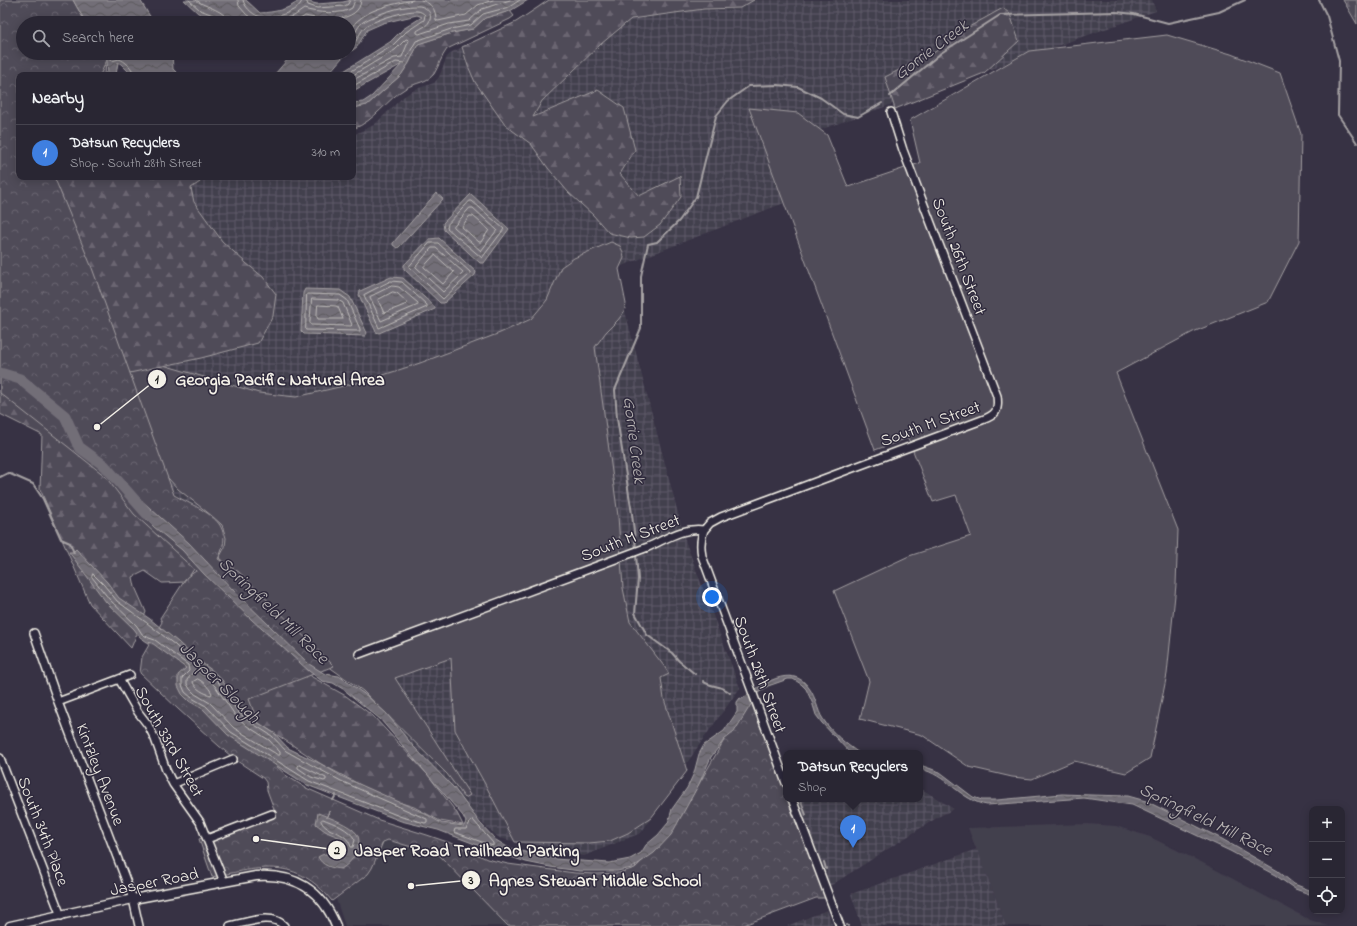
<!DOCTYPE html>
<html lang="en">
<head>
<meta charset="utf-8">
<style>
  body { margin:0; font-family:"Indie Flower",sans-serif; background:#312e3b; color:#f1f3f6 }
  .controls { position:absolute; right:12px; bottom:12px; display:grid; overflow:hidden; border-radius:8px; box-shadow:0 2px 10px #0003 }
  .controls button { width:36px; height:36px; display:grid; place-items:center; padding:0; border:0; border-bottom:1px solid #45434e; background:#292633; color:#f1f3f6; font:20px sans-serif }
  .you { position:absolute; left:712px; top:597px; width:14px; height:14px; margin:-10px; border:3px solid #fff; border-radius:50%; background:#1a73e8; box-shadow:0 0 0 6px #1a73e833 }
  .badge { display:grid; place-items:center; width:26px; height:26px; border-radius:50%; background:#1a73e8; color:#fff; font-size:13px; font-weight:700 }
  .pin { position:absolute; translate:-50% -33px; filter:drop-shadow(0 1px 2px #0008) }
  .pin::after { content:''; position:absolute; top:21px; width:14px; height:12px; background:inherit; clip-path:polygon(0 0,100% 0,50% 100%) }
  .popup { position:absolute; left:783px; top:750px; width:140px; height:52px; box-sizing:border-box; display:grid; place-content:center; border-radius:8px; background:#292633; filter:drop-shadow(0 1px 3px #0005); font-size:13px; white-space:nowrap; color:#a5a5ac }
  .popup b { font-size:15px; color:#f1f3f6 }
  .popup::after { content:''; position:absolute; left:50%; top:100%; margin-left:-8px; border:8px solid transparent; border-top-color:#292633 }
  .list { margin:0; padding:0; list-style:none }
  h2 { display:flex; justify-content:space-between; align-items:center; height:52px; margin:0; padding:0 16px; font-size:17px }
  h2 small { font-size:13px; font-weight:400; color:#a5a5ac }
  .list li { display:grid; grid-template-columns:26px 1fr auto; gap:12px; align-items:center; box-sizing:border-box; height:56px; padding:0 16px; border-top:1px solid #45434e }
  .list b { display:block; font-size:15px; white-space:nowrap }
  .list p { margin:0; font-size:13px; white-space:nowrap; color:#a5a5ac }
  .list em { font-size:13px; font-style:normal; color:#a5a5ac }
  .icon { flex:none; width:22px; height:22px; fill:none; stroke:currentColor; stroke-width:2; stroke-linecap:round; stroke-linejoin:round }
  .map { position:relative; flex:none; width:1357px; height:926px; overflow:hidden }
  .search { position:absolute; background:#292633; box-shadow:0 2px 10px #0003; left:16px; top:16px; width:340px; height:44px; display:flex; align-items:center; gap:10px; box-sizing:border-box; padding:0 14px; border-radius:22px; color:#a5a5ac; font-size:15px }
  .panel { position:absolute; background:#292633; box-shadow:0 2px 10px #0003; left:16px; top:72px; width:340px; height:108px; border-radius:8px }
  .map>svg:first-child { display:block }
  .built { fill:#433f4e }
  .industrial { fill:url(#industrial-grid) }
  .grass { fill:#504b59; stroke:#a29ea0 }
  .forest { fill:url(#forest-firs); stroke:#a29ea0 }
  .park { fill:url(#park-crowns); stroke:#a29ea0 }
  .water { fill:url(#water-waves); stroke:#a6a2a4; fill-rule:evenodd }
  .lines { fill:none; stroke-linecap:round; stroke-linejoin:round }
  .shore { stroke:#c0bdbb; stroke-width:1 }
  .stream { stroke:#a6a2a4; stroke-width:2 }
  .river { stroke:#726e77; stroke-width:11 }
  .minor-casing { stroke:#f4f1e8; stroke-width:10 }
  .tertiary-casing { stroke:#f4f1e8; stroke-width:11 }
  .minor { stroke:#2f2a3d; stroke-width:7 }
  .tertiary { stroke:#2f2a3d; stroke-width:8 }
  .labels { text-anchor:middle; stroke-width:3; stroke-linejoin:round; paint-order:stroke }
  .street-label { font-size:17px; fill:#f4f1e8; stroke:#2f2a3d }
  .water-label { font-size:18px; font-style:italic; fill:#bab6b5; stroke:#2f2a3d }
  .leader { fill:none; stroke:#f4f1e8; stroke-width:1.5 }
  .callout-dot { fill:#f4f1e8; stroke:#2f2a3d; stroke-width:1.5 }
  .mark-label { font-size:12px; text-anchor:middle; font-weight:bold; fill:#111 }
  .callout-label { font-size:18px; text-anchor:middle; font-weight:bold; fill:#f4f1e8; stroke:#2f2a3d; stroke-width:3; stroke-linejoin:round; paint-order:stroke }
</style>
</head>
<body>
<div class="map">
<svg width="1357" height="926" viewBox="0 0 1357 926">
  <defs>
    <pattern id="industrial-grid" width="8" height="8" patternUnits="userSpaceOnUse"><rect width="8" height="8" fill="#433f4e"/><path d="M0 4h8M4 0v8" fill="none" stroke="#5f5b68"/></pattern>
    <pattern id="forest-firs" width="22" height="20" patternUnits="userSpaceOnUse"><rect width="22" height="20" fill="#504b59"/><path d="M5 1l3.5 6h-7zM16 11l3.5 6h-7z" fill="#6a6571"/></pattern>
    <pattern id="park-crowns" width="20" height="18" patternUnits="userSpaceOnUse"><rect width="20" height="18" fill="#504b59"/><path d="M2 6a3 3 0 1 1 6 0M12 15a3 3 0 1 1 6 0" fill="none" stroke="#6a6571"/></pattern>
    <pattern id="water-waves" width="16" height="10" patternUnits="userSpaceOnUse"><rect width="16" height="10" fill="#726e77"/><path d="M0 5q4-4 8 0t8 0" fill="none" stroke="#5b595c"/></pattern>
  </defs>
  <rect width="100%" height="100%" fill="#373244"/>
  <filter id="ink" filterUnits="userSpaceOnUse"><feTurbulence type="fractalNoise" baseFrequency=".025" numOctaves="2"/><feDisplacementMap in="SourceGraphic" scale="8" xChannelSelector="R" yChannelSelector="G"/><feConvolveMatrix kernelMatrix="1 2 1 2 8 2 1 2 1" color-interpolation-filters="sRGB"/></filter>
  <g filter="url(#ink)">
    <path class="built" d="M1087,824L1116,826L1150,837L1205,864L1310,920L1328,926H1006L968,828Z
      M388,840L439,855L508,926H345L336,899L368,874L372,868L383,842Z"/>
    <path class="industrial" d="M547,0H1152L1156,11L811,133L833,184L614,269L685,540L740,688L701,742L641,833L584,856L499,838L475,817L334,666L239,572L218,559L223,550L225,541L223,529L213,517L174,495L150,428L56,177H353V135L374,125L403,97L416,89L434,83L439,77L447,57L452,52L518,21Z
      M920,788L954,809L938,817L830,886L796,799H920Z
      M977,849L1006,926H862L851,894Z
      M827,910L833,926H787Z"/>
    <path class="grass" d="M1167,35L1231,54L1280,73L1301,134L1299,241L1268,302L1193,332L1116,373L1178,530L1176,585L1167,674L1150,758L1126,773L1074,761L1032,779L1012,777L969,767L922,735L860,719L869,681L834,591L909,556L971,536L956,495L933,502L908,438L875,450L749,108L798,113L827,135L848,187L920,163L910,120L1029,51Z
      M611,242L620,246L623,252L624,258L619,269L626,304L624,312L618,320L606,332L595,347L618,516L623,588L630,622L664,666L669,674L661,678L664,699L687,771L651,818L628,833L610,841L589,843L515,842L485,784L455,730L451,658L395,678L470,795L465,798L447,774L363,691L318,659L243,579L219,558L225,547L226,538L222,525L212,516L178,489L158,467L124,370L163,365L259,393L296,397L365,381L420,363L500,333L531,319L547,300L561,267L574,258Z"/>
    <path class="forest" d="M0,0L23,23V53L106,62L105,75H19V177H201L200,182L191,188L194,202L222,241L246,263L263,277L276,294L273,316L258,343L201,358L120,375L161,501L205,551L186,582L162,583L145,571L133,577L135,587L146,612L131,648L90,604L40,489L42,435L0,414V288L21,251Z
      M549,0H754L740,8L704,9L631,19L601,44L542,101L533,117L598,90L624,108L635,150L620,174L639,196L680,176L681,197L660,225L644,237L631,238L609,233L593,215L568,192L548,168L531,144L505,125L475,82L468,66L462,47L516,22Z
      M1343,0H1357V24Z
      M1003,8L1010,14L1019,41L984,73L895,109L885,77L935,52L967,28Z
      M510,11L514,16L510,19L447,49C441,57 439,66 434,74C428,82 415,83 406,88C387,99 375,121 353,129V108L367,105L401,75L409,63L418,44L452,33L473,29L485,18Z
      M238,575L312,677L346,696L373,716L428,775L457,813L463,825L440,821L414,807L385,798L321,764L256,721L239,704Z"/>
    <path class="park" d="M0,0H73L86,23H23V53H103L107,60L100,75H19V177H56L55,179L92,268L174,495C202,511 238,520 218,559L239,572L334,666L249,699L273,763L287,776L306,788L379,820L427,835L459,846L487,859L508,864L575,873L595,874L619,873L635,868L670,834L749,697L786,793V799H788L826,898H816L741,926H508L439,855L388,840L383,842L372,868L368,874L332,901C295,856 262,867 212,877L199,839L274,809L267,790L266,782L263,778L237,761L219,746L178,709L140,673L142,657L162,622L160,618L187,577L196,571L134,514L105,476L0,393Z"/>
    <path class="water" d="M73,0H140L154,23H86Z
      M184,0H246L260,13C275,12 288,10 300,0L317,4L343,2L351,0H528L510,11L485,18L473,29L452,33L418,44L409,63L401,75L367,105L353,108V103L363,102L372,96L402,64L353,91V75H274L288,59L284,53H349V23H223L198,13ZM417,15L422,17L403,29L390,42L339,74L333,75L329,73L342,58L357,47L367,30L383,23Z
      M103,53H172L173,69L179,75H132L121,64L118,62L116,75H108L107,60Z
      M436,193L443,199L399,247L397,248L393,245V243Z
      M471,194L509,229L484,263H480L444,230L443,223Z
      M439,238L476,272L475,275L444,303H440L404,269V265L429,239Z
      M391,277L403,278L435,307V309L379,333L376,332L359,295L360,291Z
      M305,289L340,290L350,297L367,333L365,336L304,334L301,331L303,293Z
      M141,500L189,543L233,590L309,664L325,674L339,676L367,696L386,713L413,746L454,788L480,823L496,840L509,848L537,855H547L555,859L609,863L630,859L641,853L646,845L658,835L668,823L672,809L687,788L694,773L699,754L704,745L724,731L737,712V702L740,698L742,699C760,685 792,662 809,688C816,697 817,710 823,719C832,733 846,744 859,753H850L822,723L816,715L812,702L806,689L801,684L793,679H788L768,686L758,693L734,732L724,740L711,757L699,784L671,835L654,853L632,868L617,871H580L550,867L526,862L488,849L438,830L401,821L307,785L228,735L203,709L189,701L182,694L178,686V675L186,668L152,643L147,642L140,637L134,629L106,602L69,552H73L76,549L107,582L119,598L150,619L178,642L195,658L213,671L222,680L241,709L252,719L274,733L288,748L321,764L343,777L424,813L441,823L464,826L466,822L463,816L380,719L343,689L333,683L322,681L309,671L252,620L204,574L182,550L154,527L135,507Z
      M920,765L940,772L973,797L982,800H997L1062,794L1091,795L1128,796L1146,801L1222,839L1278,871L1294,884L1312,891V895L1295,889L1275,875L1230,851L1132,805L1084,798L987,805C961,801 946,774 920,769Z
      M318,813C328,817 351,825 357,834C360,839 359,845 357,850C354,858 349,864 341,869C332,868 322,866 318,857C321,855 323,854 327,854C330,854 333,856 336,857C344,858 349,847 344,841C339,836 332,835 327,832C323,830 320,827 316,824Z"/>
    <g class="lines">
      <path class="shore" d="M189,0L200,10L221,18L223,23
        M196,0C206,8 227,10 228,23
        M238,0L239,6L246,14L254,20L259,22L275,21L294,16L304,9C315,13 343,15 352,8L355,0
        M243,0C244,6 252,14 258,16C268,21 301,12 302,0
        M306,0L308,5L317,8L345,6L348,4L350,0
        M421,0C431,3 436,9 436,20L438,21L466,15L478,5L493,0
        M291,23L297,21L305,16C321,20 360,24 361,0
        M349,31C362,9 390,5 413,0
        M349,42C355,37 356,27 363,22C377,14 400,6 416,6C425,5 434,13 429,22C427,26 421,28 417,31V33L419,34L449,24L469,21L482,9L510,0
        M108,53L112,61L119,59C125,61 133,68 134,75
        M345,75L392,46L406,32L424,20L425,15C423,13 420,11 417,11C407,10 370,21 364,28C358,35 357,43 349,48
        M353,75L395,50L406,39L409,40L402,57L394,58L353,80
        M353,86L396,62L404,63L416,41L451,29L471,25L483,14L509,7L520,0
        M470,201H472L504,229L482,258L447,228L448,224Z
        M470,208H473L497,230L481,251L454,227Z
        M470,216H473L489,230L481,242H479L462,227L463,225Z
        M430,243H438L470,272V274L443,299L409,267Z
        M432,248H436L463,272L462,274L443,292L416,267Z
        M435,255L454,272L443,284L424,267Z
        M391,281L402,282L427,305V307L379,328L364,295Z
        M392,286L399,287L418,303V305L381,321L370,297Z
        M393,292L397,293L407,302V304L384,313L378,300Z
        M307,294L340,295L347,300L360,329V331L306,330Z
        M312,299L338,300L343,303L352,325L351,326L311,325L310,323Z
        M318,305L336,306L338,307L343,319H318L317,317Z
        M93,574L104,585L117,601L147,623L175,645L192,661L211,674L219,683L238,712L250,722L272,736L286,751L341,781L422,817L427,819V822L425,823L402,817L309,781L231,732L206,706L192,698L185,692L182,685V678L189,671L188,665L155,640L149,638L142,634L137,626L109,599L92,577Z
        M197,670L207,678L215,686L235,715L247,726L269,740L280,752V755H278L234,728L210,703L195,694L190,689L187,684V680L194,671Z
        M198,679C204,682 208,687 212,693L211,695C205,694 195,689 193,682Z
        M300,765L326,778V780L324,781L311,777L298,768V766Z
        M323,819C333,823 350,829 355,840L353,847H351C346,829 326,834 321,821Z
        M473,820L493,843V846L454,832L455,829H466L471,821Z"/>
      <path class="stream" d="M1319,0L1327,16L1339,61L1338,115L1357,143
        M890,96L941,53L1000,15L1116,12L1134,14L1168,23L1219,12L1245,0
        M0,477L8,473L33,484L43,499L61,539L70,543L74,553
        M636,549L632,514L617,418L615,390L641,328V276L648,244L657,242L679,221L696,197L716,116L728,101L749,86L777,85L798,87L821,98L843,114L858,117L882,103
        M636,554L638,579L635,613L647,635L672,653L679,661L695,674
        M703,681C710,688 721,684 730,693
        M800,799L806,815
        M333,800L336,795
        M327,817L329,812
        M824,862L826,869
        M847,925L848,926"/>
      <path class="river" d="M0,373L20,379L65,416L79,447L105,466L147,514"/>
      <g class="minor-casing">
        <path id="minor" d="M704,530C700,539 700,546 702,556L786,783
          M34,633L58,702L133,899L139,926
          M359,654L648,547C666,539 683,527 704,530L710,523L721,517L982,420C996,415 999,411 997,396L903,150L891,112
          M119,679L138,712L148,725L155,739L166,770L173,784L200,822L224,882
          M58,702L130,675
          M0,758L61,916
          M173,784L233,759
          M792,799L840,926
          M207,839L272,814
          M230,926C246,923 272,912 284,926"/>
      </g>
      <g class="tertiary-casing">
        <path id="tertiary" d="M10,926L133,899L256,876C294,873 322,890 336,926"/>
      </g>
      <use href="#minor" class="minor"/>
      <use href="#tertiary" class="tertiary"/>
    </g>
  </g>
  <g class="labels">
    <g class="street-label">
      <text transform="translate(960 256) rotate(69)" y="6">South 26th Street</text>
      <text transform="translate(930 423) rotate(-20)" y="6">South M Street</text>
      <text transform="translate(630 537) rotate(-21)" y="6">South M Street</text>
      <text transform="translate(761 674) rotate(70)" y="6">South 28th Street</text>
      <text transform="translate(170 741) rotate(61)" y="6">South 33rd Street</text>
      <text transform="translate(101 774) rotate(69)" y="6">Kintzley Avenue</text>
      <text transform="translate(44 831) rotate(69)" y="6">South 34th Place</text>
      <text transform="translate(154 881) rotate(-11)" y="6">Jasper Road</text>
    </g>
    <g class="water-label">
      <text transform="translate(931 49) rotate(-37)" y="6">Gorrie Creek</text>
      <text transform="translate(635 440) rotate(83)" y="6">Gorrie Creek</text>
      <text transform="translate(274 610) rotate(44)" y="6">Springfield Mill Race</text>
      <text transform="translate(220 682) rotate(45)" y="6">Jasper Slough</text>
      <text transform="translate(1206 819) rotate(26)" y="6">Springfield Mill Race</text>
    </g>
  </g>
  <path class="leader" d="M97 427L157 379M256 839L337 850M411 886L471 880"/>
  <g class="callout-dot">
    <circle cx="97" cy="427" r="4"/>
    <circle cx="256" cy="839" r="4"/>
    <circle cx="411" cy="886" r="4"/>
    <circle cx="157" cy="379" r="10"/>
    <circle cx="337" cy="850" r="10"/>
    <circle cx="471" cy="880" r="10"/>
  </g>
  <g class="mark-label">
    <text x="157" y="383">1</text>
    <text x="337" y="854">2</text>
    <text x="471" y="884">3</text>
  </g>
  <g class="callout-label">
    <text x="280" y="385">Georgia Pacific Natural Area</text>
    <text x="467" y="856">Jasper Road Trailhead Parking</text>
    <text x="595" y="886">Agnes Stewart Middle School</text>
  </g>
</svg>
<div class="controls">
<button>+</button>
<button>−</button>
<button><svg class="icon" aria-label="locate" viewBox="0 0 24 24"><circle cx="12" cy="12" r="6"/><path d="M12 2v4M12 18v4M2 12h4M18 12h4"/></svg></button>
</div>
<div class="you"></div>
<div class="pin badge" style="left:853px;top:848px;background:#3f7fe0">1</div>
<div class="popup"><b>Datsun Recyclers</b>Shop</div>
<div class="search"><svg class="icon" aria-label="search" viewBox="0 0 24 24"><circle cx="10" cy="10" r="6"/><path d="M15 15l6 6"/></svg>Search here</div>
<section class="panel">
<h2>Nearby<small></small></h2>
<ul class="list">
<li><span class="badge" style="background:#3f7fe0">1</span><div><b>Datsun Recyclers</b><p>Shop · South 28th Street</p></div><em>310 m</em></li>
</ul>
</section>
</div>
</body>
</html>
